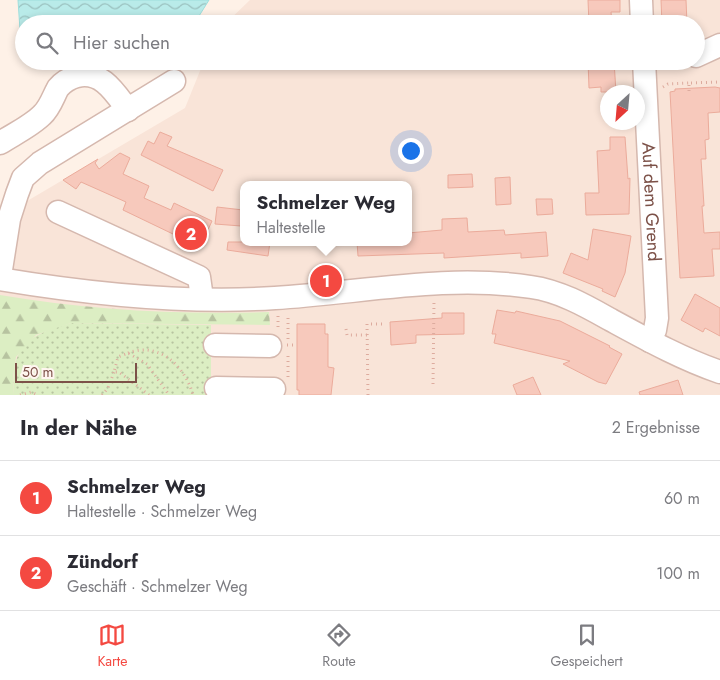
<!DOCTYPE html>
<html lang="de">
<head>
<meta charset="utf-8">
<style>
  body { margin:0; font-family:Jost,sans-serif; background:#f7f7f7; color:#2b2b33 }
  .compass { position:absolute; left:600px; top:85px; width:45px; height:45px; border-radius:50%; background:#fff; box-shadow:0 2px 8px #0003; rotate:206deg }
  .scale { position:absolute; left:15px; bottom:12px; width:122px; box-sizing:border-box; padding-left:5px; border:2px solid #7c5148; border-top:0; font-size:14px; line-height:18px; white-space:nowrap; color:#7c5148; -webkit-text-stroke:4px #fff6f0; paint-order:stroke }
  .you { position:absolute; left:410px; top:150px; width:18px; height:18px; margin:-12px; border:4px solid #fff; border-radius:50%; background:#1a73e8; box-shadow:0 0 0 8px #1a73e833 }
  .badge { display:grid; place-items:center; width:32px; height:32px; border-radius:50%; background:#f44941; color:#fff; font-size:16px; font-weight:700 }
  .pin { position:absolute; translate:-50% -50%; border:2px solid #fff; box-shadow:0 1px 5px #0006 }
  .popup { position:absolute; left:240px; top:181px; width:172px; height:65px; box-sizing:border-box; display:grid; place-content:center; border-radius:10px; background:#fff; filter:drop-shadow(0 1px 4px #0005); font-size:16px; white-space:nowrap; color:#7c7c81 }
  .popup b { font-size:19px; color:#2b2b33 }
  .popup::after { content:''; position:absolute; left:50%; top:100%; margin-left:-10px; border:10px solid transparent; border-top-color:#fff }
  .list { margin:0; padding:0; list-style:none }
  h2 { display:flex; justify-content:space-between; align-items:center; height:65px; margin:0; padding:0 20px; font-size:21px }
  h2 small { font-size:16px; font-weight:400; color:#7c7c81 }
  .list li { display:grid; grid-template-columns:32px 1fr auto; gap:15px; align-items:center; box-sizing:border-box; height:75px; padding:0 20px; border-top:1px solid #e1e1e2 }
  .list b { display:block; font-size:19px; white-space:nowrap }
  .list p { margin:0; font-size:16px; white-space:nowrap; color:#7c7c81 }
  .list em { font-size:16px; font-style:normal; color:#7c7c81 }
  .icon { flex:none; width:28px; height:28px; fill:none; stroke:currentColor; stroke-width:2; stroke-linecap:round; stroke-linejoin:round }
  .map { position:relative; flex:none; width:720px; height:395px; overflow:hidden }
  .search { position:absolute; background:#fff; box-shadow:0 2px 8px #0003; left:15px; right:15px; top:15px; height:55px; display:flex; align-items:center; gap:12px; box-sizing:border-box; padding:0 18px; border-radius:28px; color:#7c7c81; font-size:19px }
  .sheet { height:215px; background:#fff }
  nav { display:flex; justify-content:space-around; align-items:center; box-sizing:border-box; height:70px; border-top:1px solid #e1e1e2; background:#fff; font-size:14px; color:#7c7c81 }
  nav a { display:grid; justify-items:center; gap:2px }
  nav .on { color:#f44941 }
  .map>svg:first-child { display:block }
  .residential { fill:#f9e4d8; fill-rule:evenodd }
  .grass { fill:url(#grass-dots) }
  .forest { fill:url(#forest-firs) }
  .water { fill:url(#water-waves); stroke:#9ededc }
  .building { fill:#f7c9bc; stroke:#ebab9b }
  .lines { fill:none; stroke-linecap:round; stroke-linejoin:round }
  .minor-casing { stroke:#d5b8ae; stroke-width:25 }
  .path { stroke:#ddab9e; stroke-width:3; stroke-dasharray:1 4; stroke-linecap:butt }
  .minor { stroke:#fff; stroke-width:22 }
  .labels { text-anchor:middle; stroke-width:4.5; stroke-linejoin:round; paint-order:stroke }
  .street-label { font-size:18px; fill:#7c5148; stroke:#fff6f0 }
</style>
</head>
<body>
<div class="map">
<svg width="720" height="395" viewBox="0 0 720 395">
  <defs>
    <pattern id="grass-dots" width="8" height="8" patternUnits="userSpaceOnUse" patternTransform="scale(1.25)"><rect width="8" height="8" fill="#dceec3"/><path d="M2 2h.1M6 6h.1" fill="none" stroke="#b7c3a0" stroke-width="1.8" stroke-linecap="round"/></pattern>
    <pattern id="forest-firs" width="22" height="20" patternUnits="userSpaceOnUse" patternTransform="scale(1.25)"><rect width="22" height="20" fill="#dceec3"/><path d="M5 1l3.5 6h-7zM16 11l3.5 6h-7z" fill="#b7c3a0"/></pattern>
    <pattern id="water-waves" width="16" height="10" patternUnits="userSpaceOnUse" patternTransform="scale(1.25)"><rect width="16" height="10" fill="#b9ebe9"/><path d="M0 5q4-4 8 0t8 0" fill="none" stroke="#9bc1bf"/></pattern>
  </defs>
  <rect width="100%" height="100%" fill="#fef1e7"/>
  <path class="residential" d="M250,0H720V395H0V217L185,108L204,61H696V24H225ZM608,92H638V122H608ZM244,185H408V242H244Z"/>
  <path class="grass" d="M71,323L211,325V395H14C10,346 27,335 71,323Z"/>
  <path class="forest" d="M0,295C89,310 179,315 269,312L270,325L71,323L36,335L16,357L13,376L14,395H0Z"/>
  <path class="water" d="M18,0H209L194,24H24V60H22Z"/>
  <path class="building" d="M588,0H620V12H611L612,24H589Z
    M661,0H686L687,24H662Z
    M588,61H614L616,92H601V87L589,88Z
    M715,87L720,88V112L708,113L709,139L705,140L706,159H701L704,206H702L704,233L720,232V249H712L714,276L680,278L670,92L675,91V89Z
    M160,132L172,137L167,146L223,170L213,191L141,155L148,141L154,144Z
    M610,137H625L628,179L630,178L629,214L586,215L585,193H599L597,151L610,150Z
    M120,153L130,158L123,174L149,186L144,198L171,210L174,203L212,221L200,247L123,210L126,202L81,182L76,189L63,180L98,159L95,163L99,169Z
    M472,174L473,187L448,188V175Z
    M510,177L511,204L496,205L495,178Z
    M536,199H552L553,214L537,215Z
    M217,207L243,210L241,226L215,224Z
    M467,218L468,232L504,230L505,235L546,232L548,256L521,258V253L444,258V253L358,256L357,242H408V233L442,230V219Z
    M593,229L631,236L625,273L615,297L602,291L603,289L563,273L571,253L588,260Z
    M228,242H270L268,256L227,250Z
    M695,294L720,308V336L705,328L703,332L681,320Z
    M497,310L515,313L516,311L560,321L610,346L609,347L622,354L606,384L598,382L563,364L570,361L494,343L496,334H492Z
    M442,313H464V334L416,335V343L391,345L390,322L442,318Z
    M297,324H325V334H328V367L334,368L331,395H299V390H297Z
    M533,377L541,395H517L513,385Z
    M678,380L683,395H640L639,392Z"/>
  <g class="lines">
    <g class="minor-casing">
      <g id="minor">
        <path d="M641,0L642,24"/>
        <path d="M696,56L720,45"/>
        <path id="s1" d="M644,61L657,318L655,330L650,341"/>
        <path d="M0,143C14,134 31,126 42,115C50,108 53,97 58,88C63,82 70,78 77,76C102,70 115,93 128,110"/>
        <path d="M58,212L199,277L202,298"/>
        <path d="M0,276L9,219L17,194L23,178L40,163L174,81"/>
        <path d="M0,279C90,294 184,304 275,298C359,293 447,274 531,287C560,291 586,306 611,320C646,339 682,359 720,372"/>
        <path d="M215,345L270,346"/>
        <path d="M216,388L274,389"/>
      </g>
    </g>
    <path class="path" d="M663,87L668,84L689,83
      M689,91V83L720,82
      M278,316V330
      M346,329L347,335H367
      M288,339V316
      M287,345H295
      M128,353C159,341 185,366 193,395
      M288,377V353
      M433,384L434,301
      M20,395L31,392L38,395
      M102,395L108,388L114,372
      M149,395L119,372H114L118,357L128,353L147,364L169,395
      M368,395L367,324H383"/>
    <use href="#minor" class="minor"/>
  </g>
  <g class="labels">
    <g class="street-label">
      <text dy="6" stroke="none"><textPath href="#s1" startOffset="141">Auf dem Grend</textPath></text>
    </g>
  </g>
</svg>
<svg class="compass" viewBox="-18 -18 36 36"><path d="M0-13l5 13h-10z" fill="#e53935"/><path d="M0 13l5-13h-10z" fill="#7c7c81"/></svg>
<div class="scale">50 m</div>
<div class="you"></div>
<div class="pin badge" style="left:326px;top:281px">1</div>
<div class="popup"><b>Schmelzer Weg</b>Haltestelle</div>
<div class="pin badge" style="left:191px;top:234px">2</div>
<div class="search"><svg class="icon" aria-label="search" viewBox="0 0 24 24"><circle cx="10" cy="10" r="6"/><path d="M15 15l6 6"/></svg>Hier suchen</div>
</div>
<section class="sheet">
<h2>In der Nähe<small>2 Ergebnisse</small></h2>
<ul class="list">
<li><span class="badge">1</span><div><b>Schmelzer Weg</b><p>Haltestelle · Schmelzer Weg</p></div><em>60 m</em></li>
<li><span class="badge">2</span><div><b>Zündorf</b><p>Geschäft · Schmelzer Weg</p></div><em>100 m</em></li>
</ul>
</section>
<nav>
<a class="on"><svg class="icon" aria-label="map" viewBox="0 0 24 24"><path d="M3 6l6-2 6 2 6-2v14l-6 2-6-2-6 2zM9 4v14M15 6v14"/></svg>Karte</a>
<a><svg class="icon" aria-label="directions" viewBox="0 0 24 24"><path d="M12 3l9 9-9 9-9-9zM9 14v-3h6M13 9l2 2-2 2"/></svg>Route</a>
<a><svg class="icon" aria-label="saved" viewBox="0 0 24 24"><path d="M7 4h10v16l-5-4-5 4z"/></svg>Gespeichert</a>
</nav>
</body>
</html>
